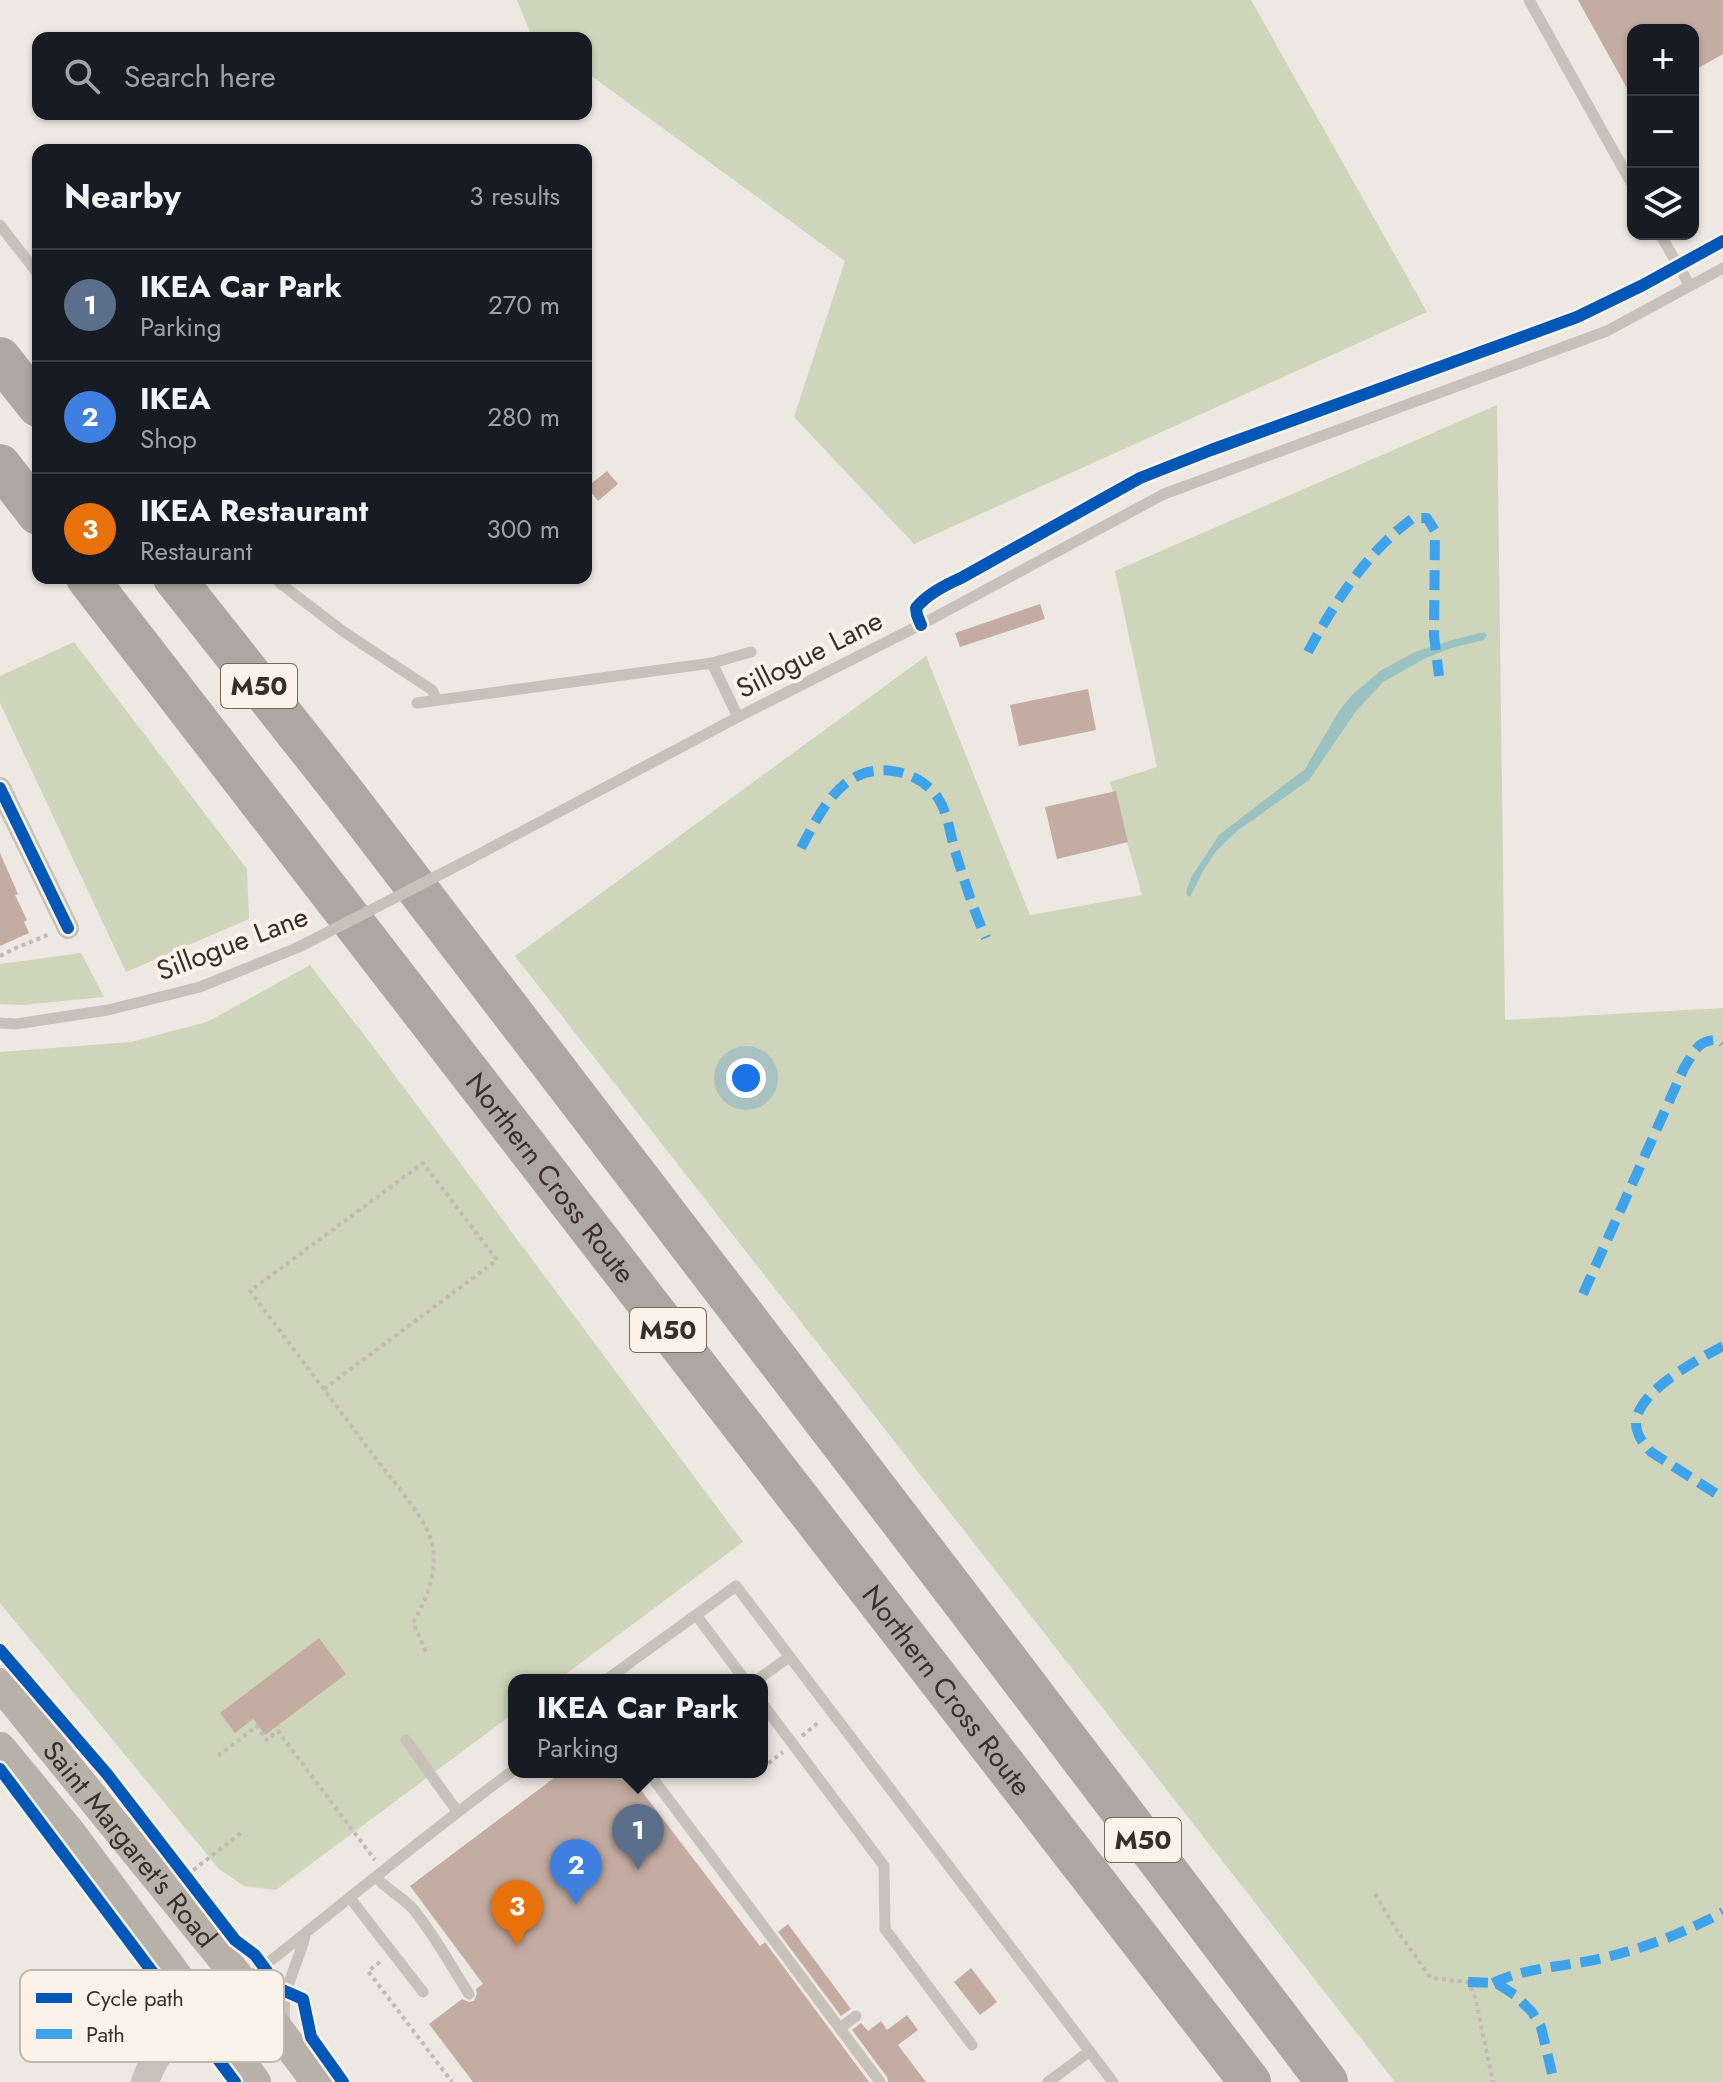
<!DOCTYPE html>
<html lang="en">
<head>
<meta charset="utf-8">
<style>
  body { margin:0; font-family:Jost,sans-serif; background:#242831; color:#f1f3f6 }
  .controls { position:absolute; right:24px; top:24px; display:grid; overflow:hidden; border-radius:16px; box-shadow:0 2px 6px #0004 }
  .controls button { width:72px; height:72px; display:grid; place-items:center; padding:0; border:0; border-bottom:2px solid #363941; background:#171b24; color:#f1f3f6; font:40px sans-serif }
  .you { position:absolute; left:746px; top:1078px; width:28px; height:28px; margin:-20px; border:6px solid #fff; border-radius:50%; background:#1a73e8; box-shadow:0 0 0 12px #1a73e833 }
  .badge { display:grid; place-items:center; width:52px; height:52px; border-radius:50%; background:#786f69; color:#fff; font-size:26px; font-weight:700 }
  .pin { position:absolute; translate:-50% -66px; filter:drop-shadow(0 2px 4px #0008) }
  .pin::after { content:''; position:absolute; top:42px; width:28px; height:24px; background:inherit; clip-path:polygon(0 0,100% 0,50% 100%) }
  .popup { position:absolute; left:508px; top:1674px; width:260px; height:104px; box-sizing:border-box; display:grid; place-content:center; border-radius:16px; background:#171b24; filter:drop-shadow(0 2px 6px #0005); font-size:26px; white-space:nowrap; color:#9ea1a6 }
  .popup b { font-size:30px; color:#f1f3f6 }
  .popup::after { content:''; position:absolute; left:50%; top:100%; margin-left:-16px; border:16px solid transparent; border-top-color:#171b24 }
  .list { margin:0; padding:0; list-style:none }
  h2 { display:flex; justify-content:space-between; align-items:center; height:104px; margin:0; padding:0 32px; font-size:34px }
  h2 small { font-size:26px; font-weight:400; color:#9ea1a6 }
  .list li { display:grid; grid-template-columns:52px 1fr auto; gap:24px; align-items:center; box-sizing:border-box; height:112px; padding:0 32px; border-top:2px solid #363941 }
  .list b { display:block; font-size:30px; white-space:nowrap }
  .list p { margin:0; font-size:26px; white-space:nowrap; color:#9ea1a6 }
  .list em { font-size:26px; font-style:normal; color:#9ea1a6 }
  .icon { flex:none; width:44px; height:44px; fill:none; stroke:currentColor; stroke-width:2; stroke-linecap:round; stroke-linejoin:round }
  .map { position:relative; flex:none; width:1723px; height:2082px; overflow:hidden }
  .search { position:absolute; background:#171b24; box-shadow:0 2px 6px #0004; left:32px; top:32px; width:560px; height:88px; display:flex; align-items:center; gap:20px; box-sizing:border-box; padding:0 28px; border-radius:16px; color:#9ea1a6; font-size:30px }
  .panel { position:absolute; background:#171b24; box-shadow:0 2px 6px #0004; left:32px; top:144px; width:560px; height:440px; border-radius:16px }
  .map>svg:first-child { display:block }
  .green { fill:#cfd5ba }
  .water { fill:#9bc2c2 }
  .building { fill:#c4aca2 }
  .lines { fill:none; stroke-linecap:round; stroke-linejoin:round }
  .path { stroke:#c1b9b2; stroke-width:4; stroke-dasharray:4 4; stroke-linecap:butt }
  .service { stroke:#c8c1ba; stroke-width:11 }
  .minor { stroke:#c8c1ba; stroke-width:22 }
  .tertiary { stroke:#c8c1ba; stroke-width:28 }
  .secondary { stroke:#b8b1aa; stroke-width:32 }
  .motorway { stroke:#ada7a1; stroke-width:42 }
  .service-bridge { stroke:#c8c1ba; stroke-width:11 }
  .quiet { stroke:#3fa3eb; stroke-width:10; stroke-dasharray:20 10; stroke-linecap:butt }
  .cycleway-casing { stroke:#fbf3e9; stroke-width:17 }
  .cycleway { stroke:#0057b8; stroke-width:12 }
  .labels { text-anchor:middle; stroke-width:8; stroke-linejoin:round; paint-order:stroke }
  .shield { fill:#fbf3e9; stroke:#736962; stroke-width:2 }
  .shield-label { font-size:26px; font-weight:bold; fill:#392e28 }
  .street-label { font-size:28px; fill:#392e28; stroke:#fbf3e9 }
  .key { fill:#fbf3e9; stroke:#c1b8af; stroke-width:2 }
  .key-label { font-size:22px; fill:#392e28 }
</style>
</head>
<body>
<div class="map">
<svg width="1723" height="2082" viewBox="0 0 1723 2082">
  <rect width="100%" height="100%" fill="#eee8e2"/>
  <path class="green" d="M517,0H1251L1427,312L914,544L794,417L845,261L586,72V38H539L530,32Z
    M1497,405L1505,1020L1723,1008V2082H1395L515,956L926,656L1030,915L1142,895L1110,782L1157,767L1115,571Z
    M74,642L247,869L249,919L126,972L0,703V676Z
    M81,953L104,997L23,1005L0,1004V964Z
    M310,965L375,1049L743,1542L558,1680H514V1713L276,1890L244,1886L219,1869L0,1603V1052L131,1042L207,1022Z"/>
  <path class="water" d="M1484,632L1487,635L1484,640L1451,648L1426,658L1383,682L1357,710L1309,780L1237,831L1217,850L1203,871L1190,897L1187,895L1186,891L1192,876L1219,835L1305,769L1339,711L1352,695L1380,671L1415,652L1452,640Z"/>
  <path class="building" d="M1578,0H1723V54L1693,71V30H1633V99Z
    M607,471L618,484L598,501L587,487Z
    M1040,604L1045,619L960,647L955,633Z
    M1088,689L1096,730L1019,746L1010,705Z
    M1116,791L1128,842L1057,859L1045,807Z
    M0,853L18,894L15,895L27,920L24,922L29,933L0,946Z
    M319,1638L346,1674L265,1735L253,1719L235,1733L220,1713Z
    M562,1772H627L760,1946L765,1942L869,2082H473L429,2024L462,1999L469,2002L474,2001L477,1994L476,1989L483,1984L410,1886Z
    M788,1924L851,2009L841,2016L778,1932Z
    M971,1968L997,2002L980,2015L954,1982Z
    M907,2015L918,2030L898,2045L926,2082H888L887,2077L852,2030L861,2023L868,2031L881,2021L887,2030Z"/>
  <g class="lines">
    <path class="path" d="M0,956L16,948L50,934
      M324,1389L497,1260L423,1163L250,1291C291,1346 332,1400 373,1455C390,1478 428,1519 433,1547C437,1576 426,1599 413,1623L427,1654
      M802,1736L820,1721
      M218,1756L257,1726L266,1740L278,1731L375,1860
      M762,1768L783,1752
      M187,1875L242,1832
      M1375,1894L1396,1929L1431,1978L1468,1982L1475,1997L1493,2082
      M380,1962L368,1971L452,2082"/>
    <path class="service" d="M1529,0L1633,186
      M0,225L38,274
      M1660,234L1690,286
      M276,578L281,584L344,632L432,690L437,700
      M712,663L738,717
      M417,703L712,663L751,652
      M470,859L738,717L926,622L1164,494L1607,331L1723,268
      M0,1023L16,1024L108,1010L200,987L299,947
      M696,1615L745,1680
      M606,1680L736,1586L1113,2082
      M757,1680L789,1657
      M762,1703L884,1866L885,1929L972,2045
      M406,1740L457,1811
      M648,1772L880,2082
      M376,1877C387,1890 403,1897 414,1910C435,1936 451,1966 469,1994
      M350,1898L423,1992
      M244,1982C334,1911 422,1837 514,1770
      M286,2027C278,1994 298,1966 305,1936
      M840,2028L856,2016
      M1048,2082L1090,2051"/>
    <path class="minor" d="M0,788L68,928"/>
    <path class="tertiary" d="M145,2082C157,2047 174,2035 202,2013"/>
    <g class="secondary">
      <path id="s1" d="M0,1684L243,1983L317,2082"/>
      <path d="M0,1748L71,1834L255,2082"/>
    </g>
    <g class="motorway">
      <path d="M0,358L38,406"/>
      <path d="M0,465L38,514"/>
      <path id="s2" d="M87,578L1250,2082"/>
      <path d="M174,578L344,793L960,1598L1327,2082"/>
    </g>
    <path class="service-bridge" d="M299,947L470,859"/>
    <path class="quiet" d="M1308,652C1334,603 1368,551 1413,518H1427L1435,531L1434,636L1439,676
      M801,848C821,811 842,764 892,771C910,773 927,782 938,798C948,813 950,834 955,851C964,880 973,909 986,938
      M1583,1294L1684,1068C1695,1051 1697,1039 1720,1040L1723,1043
      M1723,1346C1699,1359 1627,1396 1637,1430C1639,1439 1645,1445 1651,1452L1723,1498
      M1468,1982L1496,1983L1515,1995L1532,2012L1541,2027L1554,2082
      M1493,1983C1522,1969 1557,1967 1589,1961C1637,1951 1680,1935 1723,1912"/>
    <g class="cycleway-casing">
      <path id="cycleway" d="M921,625L917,615L916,608C927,594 945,585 961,578L1140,478L1211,450L1577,317L1643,285L1723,241
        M0,788L68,928
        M0,1650L107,1774L235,1940L255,1955L280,1989L303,1999L311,2037L343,2082
        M0,1769L235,2082"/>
    </g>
    <use href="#cycleway" class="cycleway"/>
  </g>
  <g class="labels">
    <g class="shield">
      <rect x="221" y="664" width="76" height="44" rx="6"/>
      <rect x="630" y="1308" width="76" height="44" rx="6"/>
      <rect x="1105" y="1818" width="76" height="44" rx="6"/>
    </g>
    <g class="shield-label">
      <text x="259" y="695">M50</text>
      <text x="668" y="1339">M50</text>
      <text x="1143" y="1849">M50</text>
    </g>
    <g class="street-label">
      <text transform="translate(809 654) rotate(-27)" y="10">Sillogue Lane</text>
      <text transform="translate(232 943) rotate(-21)" y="10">Sillogue Lane</text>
      <text dy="10" stroke="none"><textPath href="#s2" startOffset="758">Northern Cross Route</textPath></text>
      <text dy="10" stroke="none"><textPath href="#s2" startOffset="1406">Northern Cross Route</textPath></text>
      <text dy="10" stroke="none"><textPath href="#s1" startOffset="206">Saint Margaret's Road</textPath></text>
    </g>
  </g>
  <rect x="20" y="1970" width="264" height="92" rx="12" class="key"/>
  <rect x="36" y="1993" width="36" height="10" fill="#0057b8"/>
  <rect x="36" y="2029" width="36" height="10" fill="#3fa3eb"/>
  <g class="key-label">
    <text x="86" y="2006">Cycle path</text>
    <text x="86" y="2042">Path</text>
  </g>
</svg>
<div class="controls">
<button>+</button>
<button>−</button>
<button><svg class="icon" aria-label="layers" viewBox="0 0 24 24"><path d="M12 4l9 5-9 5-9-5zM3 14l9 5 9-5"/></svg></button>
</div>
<div class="you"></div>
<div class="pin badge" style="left:638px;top:1870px;background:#5c6f8a">1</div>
<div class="popup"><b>IKEA Car Park</b>Parking</div>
<div class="pin badge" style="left:576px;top:1905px;background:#3f7fe0">2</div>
<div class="pin badge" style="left:517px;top:1946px;background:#e8710a">3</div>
<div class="search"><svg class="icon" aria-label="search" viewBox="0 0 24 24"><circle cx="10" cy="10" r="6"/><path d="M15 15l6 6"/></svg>Search here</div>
<section class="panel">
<h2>Nearby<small>3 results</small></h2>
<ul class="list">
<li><span class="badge" style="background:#5c6f8a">1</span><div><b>IKEA Car Park</b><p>Parking</p></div><em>270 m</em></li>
<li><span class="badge" style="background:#3f7fe0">2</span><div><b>IKEA</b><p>Shop</p></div><em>280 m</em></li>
<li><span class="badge" style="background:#e8710a">3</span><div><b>IKEA Restaurant</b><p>Restaurant</p></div><em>300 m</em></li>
</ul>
</section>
</div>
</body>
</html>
